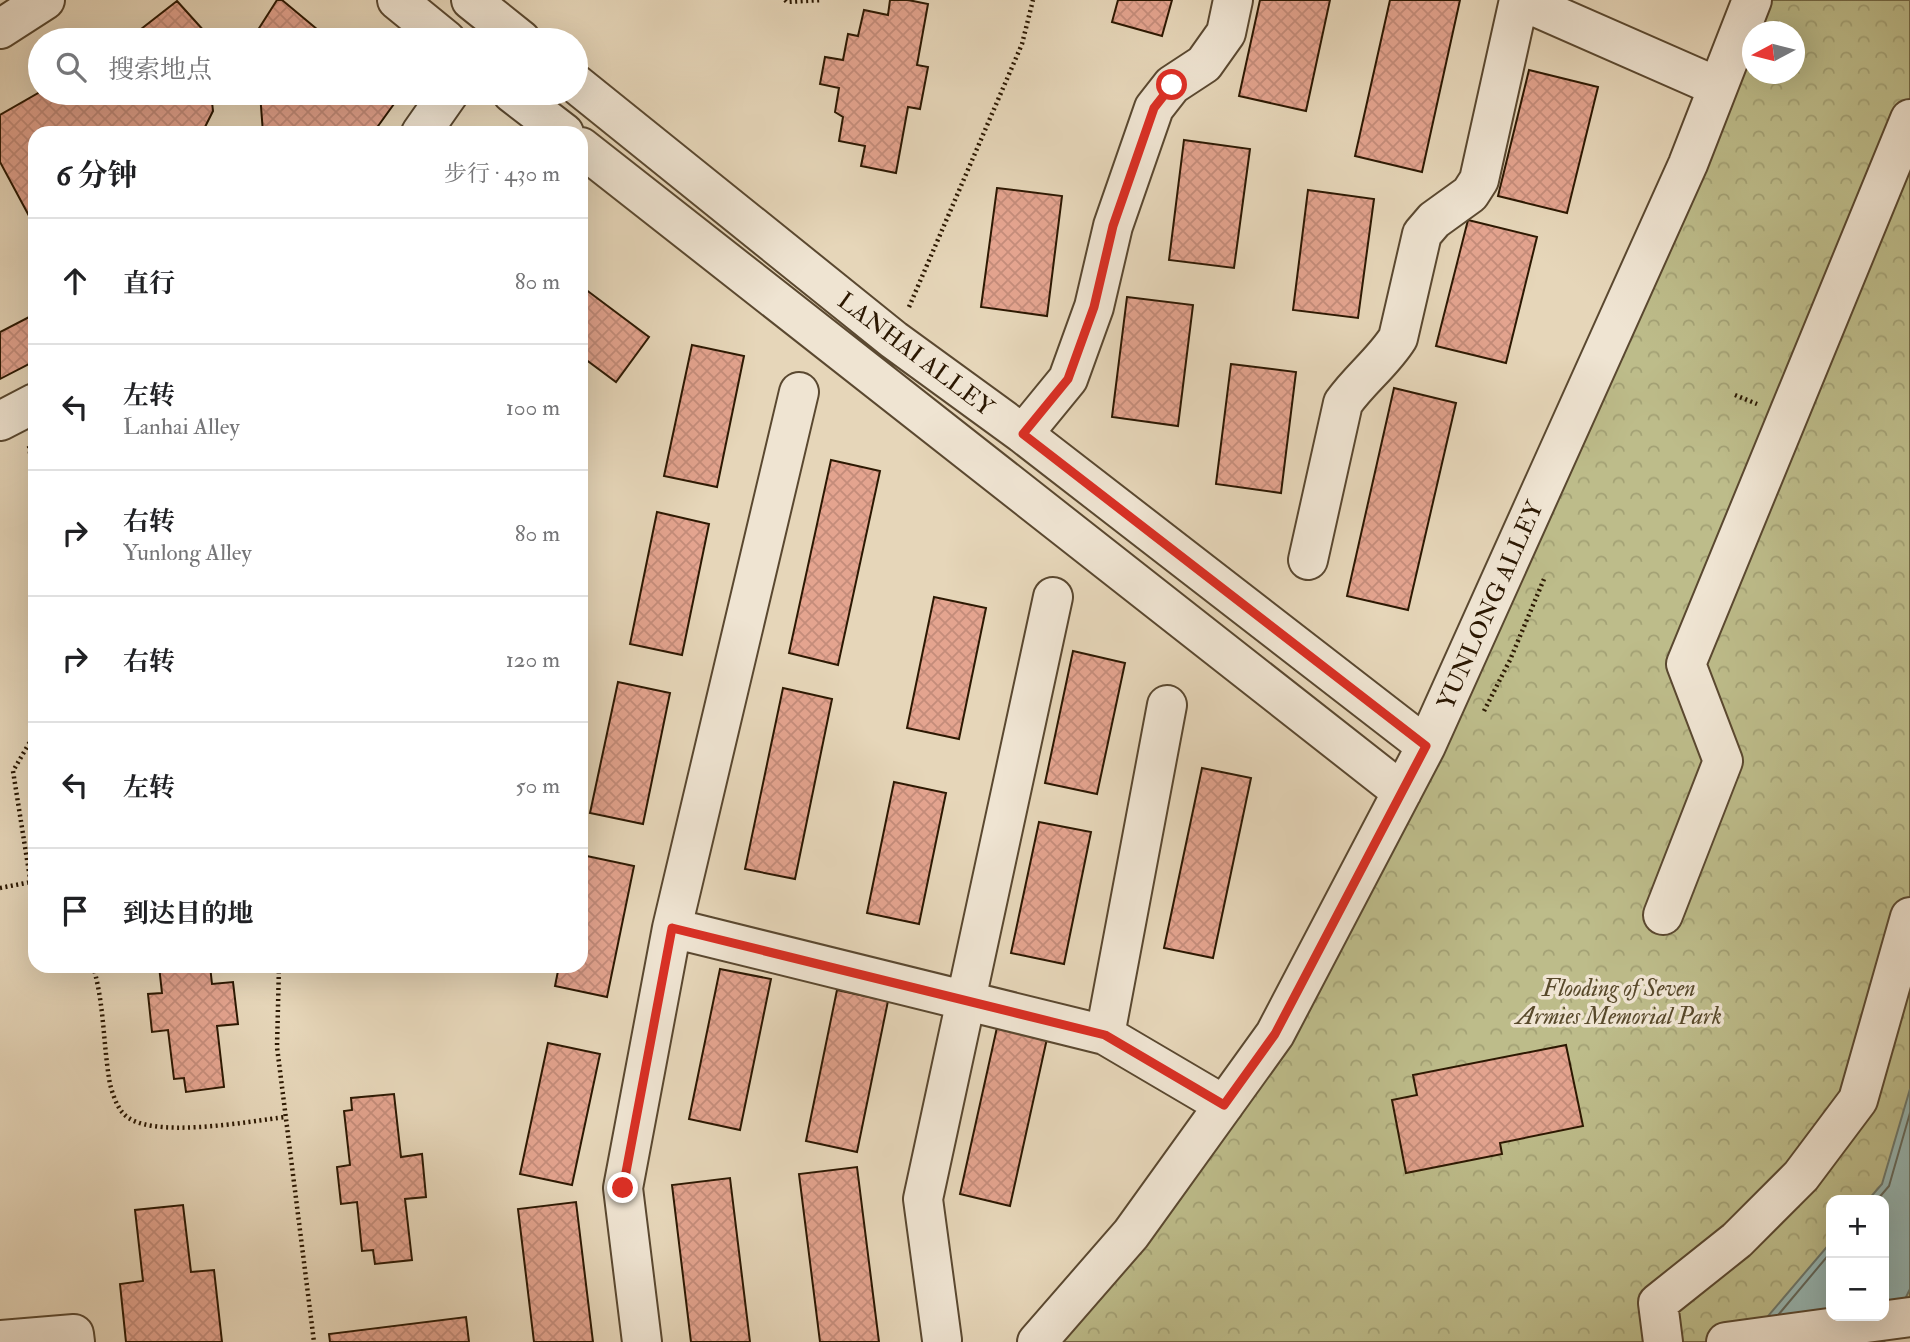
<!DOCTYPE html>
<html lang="zh">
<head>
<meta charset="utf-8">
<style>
  body { margin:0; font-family:"IM FELL Double Pica","Noto Serif SC",serif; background:#f2f2f2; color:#202124 }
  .controls { position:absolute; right:21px; bottom:21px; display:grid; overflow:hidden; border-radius:14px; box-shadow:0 7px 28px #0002 }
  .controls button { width:63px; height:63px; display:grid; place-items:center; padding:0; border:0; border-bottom:2px solid #e0e0e0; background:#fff; color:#202124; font:35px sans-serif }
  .compass { position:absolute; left:1742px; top:21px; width:63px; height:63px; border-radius:50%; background:#fff; box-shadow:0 7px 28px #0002; rotate:263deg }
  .stop { position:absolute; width:21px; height:21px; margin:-16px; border:5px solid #d93025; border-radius:50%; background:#fff }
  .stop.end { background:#d93025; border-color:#fff; box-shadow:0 2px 7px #0008 }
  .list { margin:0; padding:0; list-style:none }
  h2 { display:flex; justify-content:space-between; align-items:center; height:91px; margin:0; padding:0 28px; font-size:30px }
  h2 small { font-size:23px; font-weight:400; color:#757577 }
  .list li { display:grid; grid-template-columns:46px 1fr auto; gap:21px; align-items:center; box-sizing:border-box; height:126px; padding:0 28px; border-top:2px solid #e0e0e0 }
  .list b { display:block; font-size:26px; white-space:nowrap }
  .list p { margin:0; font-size:23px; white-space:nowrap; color:#757577 }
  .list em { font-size:23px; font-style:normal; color:#757577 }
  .icon { flex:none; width:38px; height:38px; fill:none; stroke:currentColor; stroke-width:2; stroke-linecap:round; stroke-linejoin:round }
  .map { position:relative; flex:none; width:1910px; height:1342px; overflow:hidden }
  .search { position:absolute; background:#fff; box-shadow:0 7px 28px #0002; left:28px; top:28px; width:560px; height:77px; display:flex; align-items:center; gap:18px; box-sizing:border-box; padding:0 24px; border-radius:38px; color:#757577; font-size:26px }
  .panel { position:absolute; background:#fff; box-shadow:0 7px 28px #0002; left:28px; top:126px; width:560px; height:847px; border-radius:21px }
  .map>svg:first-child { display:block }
  .park { fill:url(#park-crowns); stroke:#746a46; stroke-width:2; fill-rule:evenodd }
  .water { fill:#97b8b5; stroke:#6c786d; stroke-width:2 }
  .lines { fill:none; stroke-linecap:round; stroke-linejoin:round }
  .shore { stroke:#62685c; stroke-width:2 }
  .building { fill:url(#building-cross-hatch); stroke:#2c1802; stroke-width:2 }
  .minor-casing { stroke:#5a4830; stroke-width:42 }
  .path { stroke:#2c1802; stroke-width:4.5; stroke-dasharray:2 3.5; stroke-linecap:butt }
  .minor { stroke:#efe4d2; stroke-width:38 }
  .route { stroke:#d93025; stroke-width:9 }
  .labels { text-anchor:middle; stroke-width:7; stroke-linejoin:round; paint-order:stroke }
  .street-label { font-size:24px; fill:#2c1802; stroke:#efe4d2 }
  .park-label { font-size:24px; font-style:italic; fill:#58492b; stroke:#efe4d2 }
</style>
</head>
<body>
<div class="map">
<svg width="1910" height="1342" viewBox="0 0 1910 1342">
  <defs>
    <pattern id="park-crowns" width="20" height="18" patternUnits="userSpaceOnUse" patternTransform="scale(1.75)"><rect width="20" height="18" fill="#bdbc8a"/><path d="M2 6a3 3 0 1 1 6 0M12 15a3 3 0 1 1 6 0" fill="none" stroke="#a3a175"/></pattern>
    <pattern id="building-cross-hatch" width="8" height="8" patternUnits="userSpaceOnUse" patternTransform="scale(1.75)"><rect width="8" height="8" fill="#e4a48f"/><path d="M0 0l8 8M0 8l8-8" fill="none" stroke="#c48c7a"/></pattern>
  </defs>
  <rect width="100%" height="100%" fill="#e6d6b9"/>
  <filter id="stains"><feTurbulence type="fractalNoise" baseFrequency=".00286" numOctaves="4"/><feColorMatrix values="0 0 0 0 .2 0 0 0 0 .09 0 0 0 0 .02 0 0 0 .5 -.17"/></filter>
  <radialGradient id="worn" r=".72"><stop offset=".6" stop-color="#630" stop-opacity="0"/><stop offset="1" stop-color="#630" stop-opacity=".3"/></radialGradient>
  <path class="park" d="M1753,0H1910V1317L1726,1342H1037L1275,1034ZM1752,32H1794V74H1752ZM1831,1200H1884V1316H1831Z"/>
  <path class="water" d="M1910,1089V1289L1884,1342H1746L1831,1242V1316H1884V1200H1868L1882,1184Z"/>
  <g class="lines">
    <path class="shore" d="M1877,1200L1889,1186L1910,1113
      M1779,1314L1831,1252"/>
  </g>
  <path class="building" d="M277,0H282L330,40H257L256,33Z
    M890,0H908L928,4L917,65L928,67L920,109L908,107L896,173L861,166L865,146L839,141L843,117L835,112L839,88L820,84L825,57L843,60L848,34L858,36L864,10L888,15Z
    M1118,0H1172L1162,36L1112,22Z
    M1260,0H1330L1306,111L1239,96Z
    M1390,0H1460L1422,172L1355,156Z
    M177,1L205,32L206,40H127Z
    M1529,70L1598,87L1567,213L1498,196Z
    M40,92L211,93L213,111L202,133H35V227L0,162V115Z
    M260,93H394L399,97L373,133H263Z
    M1184,140L1250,149L1234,268L1169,260Z
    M997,188L1062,196L1047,316L981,307Z
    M1308,190L1374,199L1358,318L1293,310Z
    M1468,220L1537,237L1506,363L1436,346Z
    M581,286L649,337L616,382L581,356Z
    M1127,297L1193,305L1178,426L1112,417Z
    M35,314V361L0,379V332Z
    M692,345L744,356L717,487L664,476Z
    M1231,364L1296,372L1281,493L1216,484Z
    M1394,388L1456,403L1408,610L1347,596Z
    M831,460L880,471L838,665L789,653Z
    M657,512L709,524L682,655L630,644Z
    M934,597L986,608L959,739L907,728Z
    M1073,651L1125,663L1097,794L1045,783Z
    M618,682L670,693L643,824L590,813Z
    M783,688L832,699L795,879L745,869Z
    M1202,768L1251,778L1213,958L1164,948Z
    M894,782L946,793L919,924L867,913Z
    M1039,822L1091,832L1064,964L1011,953Z
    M582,855L634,866L607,997L555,986L559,966H581Z
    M159,966H210L212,984L233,982L238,1024L217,1026L224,1087L186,1092L184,1078L174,1079L168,1030L152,1032L148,994L162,993Z
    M720,969L771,979L740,1130L689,1119Z
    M837,990L888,1001L857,1152L806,1141Z
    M998,1023L1048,1034L1010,1206L960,1194Z
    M548,1043L600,1054L572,1185L520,1174Z
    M1566,1045L1583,1126L1500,1143L1502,1154L1406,1173L1392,1100L1417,1095L1413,1075Z
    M394,1094L401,1157L422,1154L426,1197L405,1199L412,1260L375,1264L373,1250L362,1251L357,1202L341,1204L337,1167L350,1165L344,1111L352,1110L351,1098Z
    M857,1167L879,1342H820L799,1174Z
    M730,1178L750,1342H691L672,1185Z
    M576,1202L593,1342H534L518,1209Z
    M183,1205L191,1272L214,1270L222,1342H126L120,1284L143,1281L135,1210Z
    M466,1317L469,1342H330L329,1334Z"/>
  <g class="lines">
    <g class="minor-casing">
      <path id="minor" d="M397,0L446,40
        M471,0L521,40
        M1520,0L1718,87
        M0,29L45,0
        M576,84L894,340L1023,434L1426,746
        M512,93L564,133
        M421,133L449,93
        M581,147L1402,792
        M799,392L672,928L1105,1035L1224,1105
        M0,421L35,403
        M1023,434L1068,379L1094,307L1113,226L1154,108L1172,85L1204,64L1226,33L1233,0
        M1308,560L1343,403C1360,379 1383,362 1398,338L1422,234L1434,220L1470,194L1479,180L1519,0
        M1663,915L1723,761L1686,664L1910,119
        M1105,1035L1167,705
        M0,1340L74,1334L75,1342
        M942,1340L923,1199L1053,597
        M642,1342L623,1188L672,928
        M1037,1342L1131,1234L1275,1034L1426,746L1688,164L1752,0
        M1663,1342L1658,1303L1737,1240L1801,1176L1858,1100L1910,917
        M1726,1342L1910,1317"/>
    </g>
    <path class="path" d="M785,0L787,2L822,0
      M909,307L1022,44L1033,0
      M1735,395L1757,404
      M29,446L35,487
      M1484,711L1510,660L1544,579
      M35,733L13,771L32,891L35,894
      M0,888L31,882
      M93,966C104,1003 103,1040 109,1078C110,1087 116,1106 123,1113C146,1141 251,1121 286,1117
      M279,966L277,1047L314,1342"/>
    <use href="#minor" class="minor"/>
  </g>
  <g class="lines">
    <path class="route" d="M623,1188L672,928L1105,1035L1224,1105L1275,1034L1426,746L1023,434L1068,379L1094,307L1113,226L1154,108L1172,85"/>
  </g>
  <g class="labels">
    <g class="street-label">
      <text transform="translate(916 354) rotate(37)" y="8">LANHAI ALLEY</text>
      <text transform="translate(1490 605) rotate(-66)" y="8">YUNLONG ALLEY</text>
    </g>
    <g class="park-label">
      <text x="1619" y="996">Flooding of Seven<tspan x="1619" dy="28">Armies Memorial Park</tspan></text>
    </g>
  </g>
  <rect width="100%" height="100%" filter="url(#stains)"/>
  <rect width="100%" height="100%" fill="url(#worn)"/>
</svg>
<div class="controls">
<button>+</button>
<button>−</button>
</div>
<svg class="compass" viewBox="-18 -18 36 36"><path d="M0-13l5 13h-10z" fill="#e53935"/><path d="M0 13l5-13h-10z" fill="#757577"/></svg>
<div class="stop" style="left:1172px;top:85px"></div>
<div class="stop end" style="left:623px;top:1188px"></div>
<div class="search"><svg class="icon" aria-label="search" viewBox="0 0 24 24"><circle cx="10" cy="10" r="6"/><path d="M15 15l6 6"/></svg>搜索地点</div>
<section class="panel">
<h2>6 分钟<small>步行 · 430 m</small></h2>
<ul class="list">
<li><svg class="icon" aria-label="ahead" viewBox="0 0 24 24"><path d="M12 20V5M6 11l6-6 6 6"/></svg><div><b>直行</b></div><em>80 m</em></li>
<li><svg class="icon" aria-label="left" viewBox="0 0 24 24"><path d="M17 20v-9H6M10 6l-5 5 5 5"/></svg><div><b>左转</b><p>Lanhai Alley</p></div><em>100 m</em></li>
<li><svg class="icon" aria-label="right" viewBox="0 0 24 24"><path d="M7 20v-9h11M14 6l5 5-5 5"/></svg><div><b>右转</b><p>Yunlong Alley</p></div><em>80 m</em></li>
<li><svg class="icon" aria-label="right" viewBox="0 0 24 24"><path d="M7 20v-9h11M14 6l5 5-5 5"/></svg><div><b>右转</b></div><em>120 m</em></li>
<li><svg class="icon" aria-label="left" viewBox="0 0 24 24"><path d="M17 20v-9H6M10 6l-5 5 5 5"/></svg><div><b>左转</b></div><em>50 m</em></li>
<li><svg class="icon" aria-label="arrive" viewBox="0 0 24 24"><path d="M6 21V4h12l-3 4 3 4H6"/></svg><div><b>到达目的地</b></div></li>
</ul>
</section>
</div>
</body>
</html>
